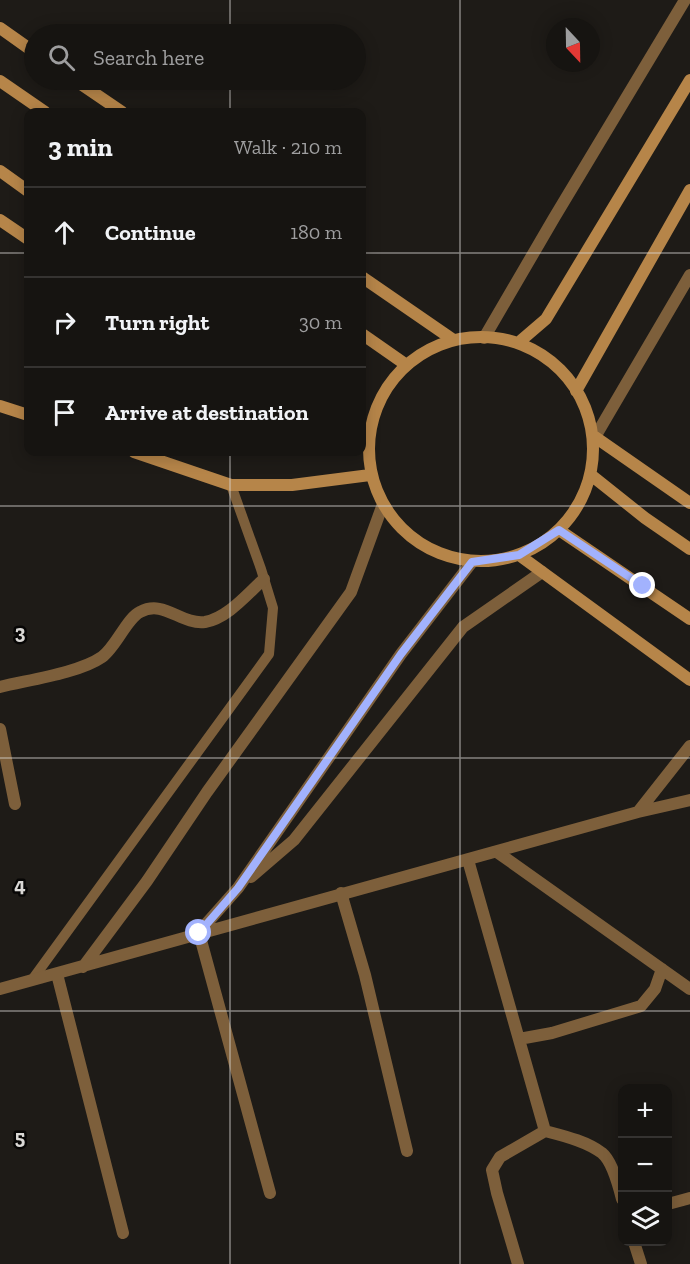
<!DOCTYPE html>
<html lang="en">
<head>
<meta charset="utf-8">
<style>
  body { margin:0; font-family:"Zilla Slab",serif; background:#1f1d1a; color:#f1f3f6 }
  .controls { position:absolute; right:18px; bottom:18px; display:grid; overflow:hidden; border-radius:12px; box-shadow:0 3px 15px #0003 }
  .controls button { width:54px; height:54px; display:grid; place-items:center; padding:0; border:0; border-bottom:2px solid #353331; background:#161411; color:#f1f3f6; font:30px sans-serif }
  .compass { position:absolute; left:546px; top:18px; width:54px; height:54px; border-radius:50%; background:#161411; box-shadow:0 3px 15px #0003; rotate:158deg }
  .stop { position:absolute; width:18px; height:18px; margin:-14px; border:4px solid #a2b2fd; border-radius:50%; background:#fff }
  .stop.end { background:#a2b2fd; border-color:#fff; box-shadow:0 2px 6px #0008 }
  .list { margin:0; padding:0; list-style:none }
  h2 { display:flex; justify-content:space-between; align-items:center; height:78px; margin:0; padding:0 24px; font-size:26px }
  h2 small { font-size:20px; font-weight:400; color:#9e9e9f }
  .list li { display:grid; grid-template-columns:39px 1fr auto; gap:18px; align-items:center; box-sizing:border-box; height:90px; padding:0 24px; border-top:2px solid #353331 }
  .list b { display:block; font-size:22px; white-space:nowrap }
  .list em { font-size:20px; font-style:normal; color:#9e9e9f }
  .icon { flex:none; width:33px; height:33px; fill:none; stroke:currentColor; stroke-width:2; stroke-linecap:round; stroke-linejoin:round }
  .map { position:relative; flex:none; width:690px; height:1264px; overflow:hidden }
  .search { position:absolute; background:#161411; box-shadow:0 3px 15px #0003; left:24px; top:24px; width:342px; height:66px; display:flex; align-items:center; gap:15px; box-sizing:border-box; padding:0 21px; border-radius:33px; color:#9e9e9f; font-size:22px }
  .panel { position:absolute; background:#161411; box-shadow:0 3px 15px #0003; left:24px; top:108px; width:342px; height:348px; border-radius:12px }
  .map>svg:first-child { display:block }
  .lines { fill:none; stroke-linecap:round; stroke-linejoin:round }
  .lane { stroke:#7d5f3b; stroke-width:10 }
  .street { stroke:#7d5f3b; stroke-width:12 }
  .secondary { stroke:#b68549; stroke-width:12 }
  .route { stroke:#a2b2fd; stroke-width:8 }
  .grid { fill:none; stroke:#dad8d5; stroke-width:1.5; stroke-opacity:0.55 }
  .grid-label { font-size:20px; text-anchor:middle; font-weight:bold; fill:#dad8d5; stroke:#070605; stroke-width:5; stroke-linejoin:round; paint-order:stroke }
</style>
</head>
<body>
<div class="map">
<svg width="690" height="1264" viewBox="0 0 690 1264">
  <rect width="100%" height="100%" fill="#1e1b17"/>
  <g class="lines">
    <path class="lane" d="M32,980L269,654L273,608L261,569L231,485"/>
    <path class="street" d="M484,338L554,218L685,0
      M595,437L690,275
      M0,687C28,680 79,673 102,657C116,647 127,618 140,612C164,599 181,625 205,622C228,618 248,593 264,579
      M0,729L15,804
      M638,812L690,746
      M497,852L690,989
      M468,860L545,1131C564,1136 586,1141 602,1153C612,1161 619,1187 622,1199
      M251,877L294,840L463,627L542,572
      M341,893L365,975L407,1151
      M199,932L238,888L401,654L472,562
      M199,933L270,1193
      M83,967L147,881L207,792L351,592L383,504
      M57,974L123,1233
      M0,989L638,812L690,800
      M519,1039L552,1033L641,1006L655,989L662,969
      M668,1204L690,1198
      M634,1242L641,1264
      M518,1264L497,1193L492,1170L500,1157L545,1131"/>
    <path class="secondary" d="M0,28L34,52
      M75,80L122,112
      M0,81L45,112
      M0,171L28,191
      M0,220L28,239
      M362,277L452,339
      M362,334L405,364
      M369 449a112 112 0 1 1 224 0a112 112 0 1 1-224 0Z
      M518,343L546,319L690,80
      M576,391L690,190
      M0,406L28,415
      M595,437L690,503
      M134,452L231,485H292L370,475
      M591,475L645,518L690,549
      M559,530L690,619
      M519,555L690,680"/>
  </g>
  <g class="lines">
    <path class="route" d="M199,933L238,888L401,654L472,562L519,555L559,530L643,586"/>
  </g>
  <path class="grid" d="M230,0V34M460,0V1264M230,80V112M0,253H28M362,253H690M230,452V1264M0,506H690M0,758H690M0,1011H690"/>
  <g class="grid-label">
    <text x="20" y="639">3</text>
    <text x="20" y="892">4</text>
    <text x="20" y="1144">5</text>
  </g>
</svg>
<div class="controls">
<button>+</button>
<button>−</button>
<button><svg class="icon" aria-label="layers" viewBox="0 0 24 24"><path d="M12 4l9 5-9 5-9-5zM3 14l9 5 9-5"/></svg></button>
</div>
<svg class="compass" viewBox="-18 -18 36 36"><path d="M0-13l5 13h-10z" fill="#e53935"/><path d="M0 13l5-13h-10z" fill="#9e9e9f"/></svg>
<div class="stop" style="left:199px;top:933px"></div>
<div class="stop end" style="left:643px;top:586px"></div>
<div class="search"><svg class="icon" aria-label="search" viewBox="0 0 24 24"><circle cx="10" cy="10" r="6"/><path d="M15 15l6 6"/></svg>Search here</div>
<section class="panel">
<h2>3 min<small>Walk · 210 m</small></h2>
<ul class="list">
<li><svg class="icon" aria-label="ahead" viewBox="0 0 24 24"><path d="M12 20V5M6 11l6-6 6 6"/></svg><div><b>Continue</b></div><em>180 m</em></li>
<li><svg class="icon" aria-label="right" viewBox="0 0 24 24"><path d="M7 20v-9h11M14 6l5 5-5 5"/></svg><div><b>Turn right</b></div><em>30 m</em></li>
<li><svg class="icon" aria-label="arrive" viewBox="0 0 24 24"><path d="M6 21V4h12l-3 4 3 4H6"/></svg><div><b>Arrive at destination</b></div></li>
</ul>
</section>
</div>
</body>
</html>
